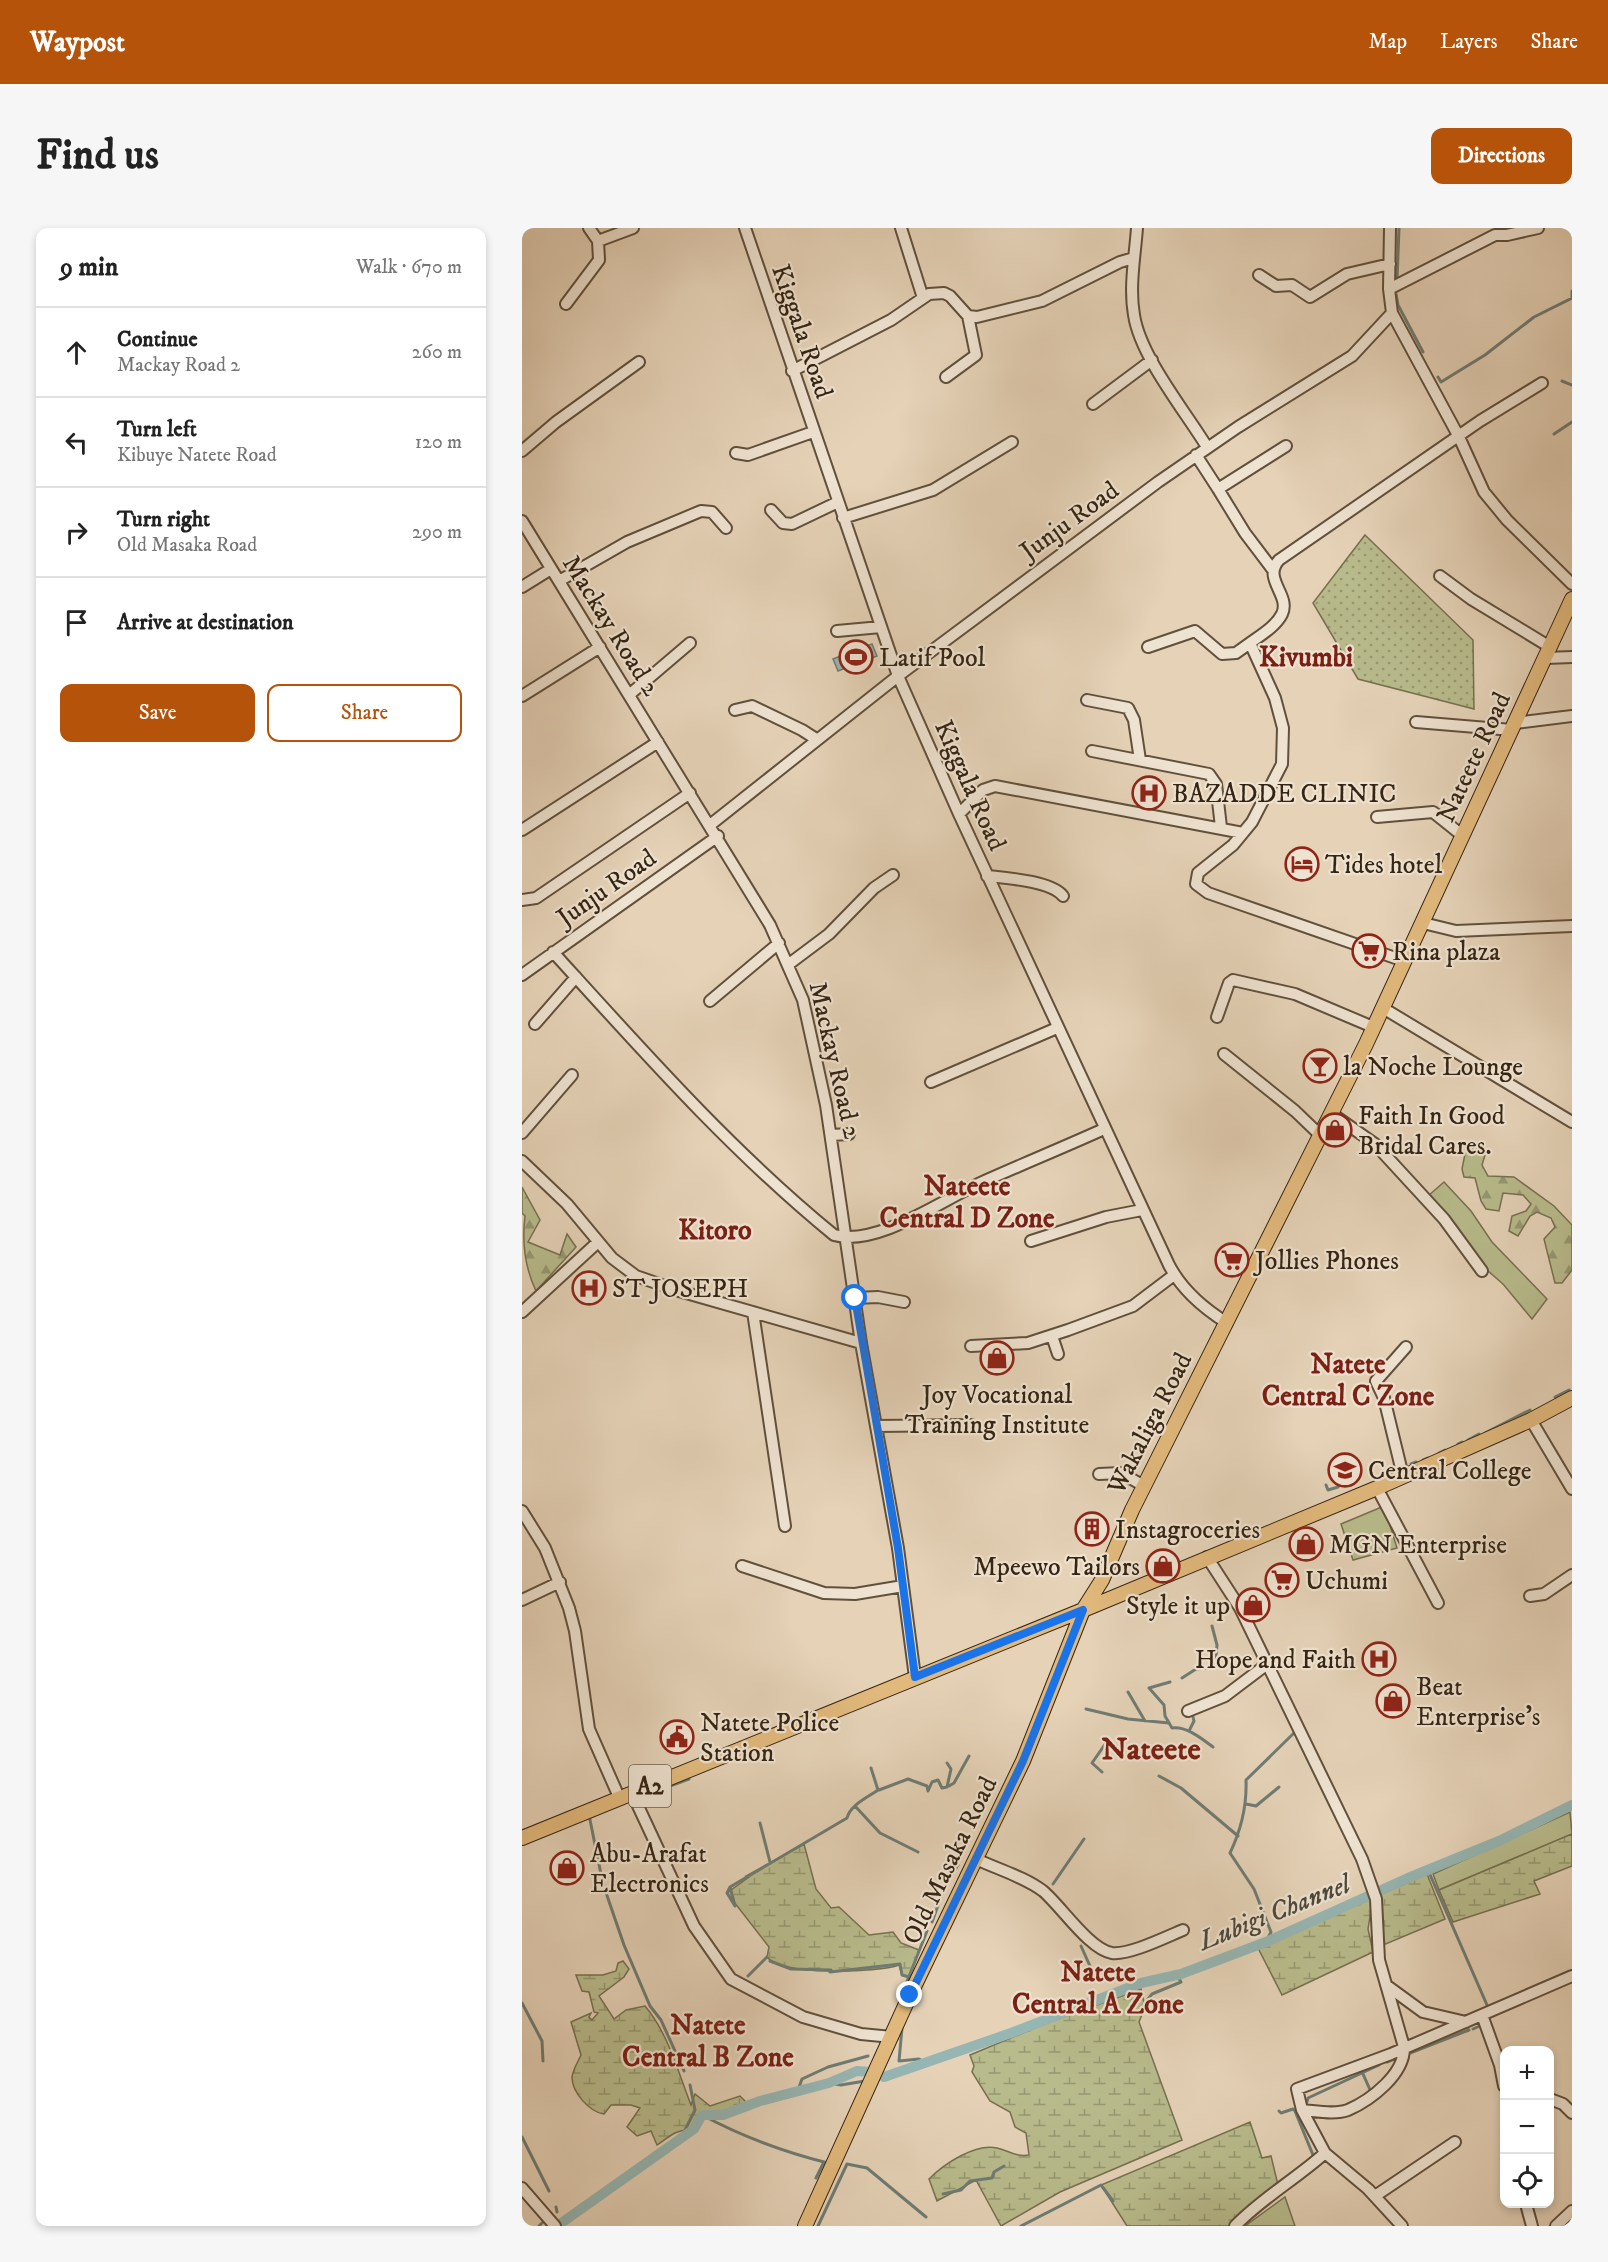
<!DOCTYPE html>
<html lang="en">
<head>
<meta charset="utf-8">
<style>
  body { margin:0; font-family:"IM FELL DW Pica",serif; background:#f6f6f6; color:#222 }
  .controls { position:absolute; right:18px; bottom:18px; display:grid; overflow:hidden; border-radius:12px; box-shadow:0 3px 9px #0003 }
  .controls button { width:54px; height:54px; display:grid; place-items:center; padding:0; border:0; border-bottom:2px solid #e0e0e0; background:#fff; color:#222; font:30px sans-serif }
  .stop { position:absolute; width:18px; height:18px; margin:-14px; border:4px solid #1a73e8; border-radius:50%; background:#fff }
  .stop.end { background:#1a73e8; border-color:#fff; box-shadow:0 2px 6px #0008 }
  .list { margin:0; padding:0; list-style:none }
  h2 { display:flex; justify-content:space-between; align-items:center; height:78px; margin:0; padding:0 24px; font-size:26px }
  h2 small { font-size:20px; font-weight:400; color:#767676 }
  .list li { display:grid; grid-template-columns:39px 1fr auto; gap:18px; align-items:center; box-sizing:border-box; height:90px; padding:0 24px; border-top:2px solid #e0e0e0 }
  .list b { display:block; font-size:22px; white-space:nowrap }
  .list p { margin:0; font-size:20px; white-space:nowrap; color:#767676 }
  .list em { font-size:20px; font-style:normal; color:#767676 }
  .actions { display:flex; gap:12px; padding:18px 24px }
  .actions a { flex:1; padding:14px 0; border:2px solid #b45309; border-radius:12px; text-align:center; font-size:21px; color:#b45309 }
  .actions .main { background:#b45309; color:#fff }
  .icon { flex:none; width:33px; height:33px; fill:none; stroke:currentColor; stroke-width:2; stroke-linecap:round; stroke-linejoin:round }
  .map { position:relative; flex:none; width:1050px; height:1998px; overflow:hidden; border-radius:12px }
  header { display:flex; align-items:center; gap:36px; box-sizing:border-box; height:84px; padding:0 30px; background:#b45309; color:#fff }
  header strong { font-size:28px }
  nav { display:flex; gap:33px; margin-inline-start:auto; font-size:21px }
  .intro { display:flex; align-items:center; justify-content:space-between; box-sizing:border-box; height:144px; padding:0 36px }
  h1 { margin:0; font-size:42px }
  .button { padding:15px 27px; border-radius:12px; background:#b45309; color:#fff; font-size:21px; font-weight:700 }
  main { display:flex; gap:36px; padding:0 36px }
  aside { flex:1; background:#fff; border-radius:12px; box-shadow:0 3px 9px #0003 }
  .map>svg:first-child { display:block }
  .grass { fill:#b8bb8c; stroke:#767050; stroke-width:1.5 }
  .forest { fill:url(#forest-firs); stroke:#767050; stroke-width:1.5 }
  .wetland { fill:url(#wetland-marsh); stroke:#767050; stroke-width:1.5 }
  .park { fill:url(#park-dots); stroke:#767050; stroke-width:1.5 }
  .water { fill:#96b6b3; stroke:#6f7c73; stroke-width:1.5 }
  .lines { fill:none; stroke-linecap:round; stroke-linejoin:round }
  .stream { stroke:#6f7c73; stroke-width:3 }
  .canal { stroke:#96b6b3; stroke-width:10 }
  .minor-casing { stroke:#61503c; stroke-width:14 }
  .major-casing { stroke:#352413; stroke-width:16 }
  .minor { stroke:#eee2d0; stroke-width:10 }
  .major { stroke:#e2b97c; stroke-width:14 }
  .route { stroke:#1a73e8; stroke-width:8 }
  .labels { text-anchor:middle; stroke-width:4.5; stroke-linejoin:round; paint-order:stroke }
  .shield { fill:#eee2d0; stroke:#6c5d4c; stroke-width:1.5 }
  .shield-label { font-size:24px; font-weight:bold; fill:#352413 }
  .street-label { font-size:26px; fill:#352413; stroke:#eee2d0 }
  .poi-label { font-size:26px; fill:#352413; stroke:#eee2d0; text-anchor:start }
  .water-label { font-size:27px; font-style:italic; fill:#4d483b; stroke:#eee2d0 }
  .quarter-label { font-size:28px; font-weight:bold; fill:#7a1f14; stroke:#eee2d0 }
  .district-label { font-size:32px; font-weight:bold; fill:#7a1f14; stroke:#eee2d0 }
</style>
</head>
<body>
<header>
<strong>Waypost</strong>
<nav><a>Map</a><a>Layers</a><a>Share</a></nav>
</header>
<div class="intro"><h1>Find us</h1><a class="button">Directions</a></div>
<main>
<aside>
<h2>9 min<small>Walk · 670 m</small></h2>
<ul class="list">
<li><svg class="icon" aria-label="ahead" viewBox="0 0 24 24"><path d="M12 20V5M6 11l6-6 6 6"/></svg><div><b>Continue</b><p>Mackay Road 2</p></div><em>260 m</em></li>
<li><svg class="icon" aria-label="left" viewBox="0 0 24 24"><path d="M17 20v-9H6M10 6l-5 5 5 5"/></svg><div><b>Turn left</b><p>Kibuye Natete Road</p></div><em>120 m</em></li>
<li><svg class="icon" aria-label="right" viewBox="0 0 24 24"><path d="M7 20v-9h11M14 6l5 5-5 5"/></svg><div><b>Turn right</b><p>Old Masaka Road</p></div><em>290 m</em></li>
<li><svg class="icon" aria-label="arrive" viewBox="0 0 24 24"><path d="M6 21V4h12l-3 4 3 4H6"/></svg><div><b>Arrive at destination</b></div></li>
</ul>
<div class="actions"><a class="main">Save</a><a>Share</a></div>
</aside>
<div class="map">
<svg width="1050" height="1998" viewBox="0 0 1050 1998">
  <defs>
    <pattern id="forest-firs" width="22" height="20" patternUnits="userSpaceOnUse" patternTransform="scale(1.5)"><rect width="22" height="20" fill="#b8bb8c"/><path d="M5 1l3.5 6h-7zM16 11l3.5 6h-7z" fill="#969871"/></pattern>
    <pattern id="wetland-marsh" width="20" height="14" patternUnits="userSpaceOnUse" patternTransform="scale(1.5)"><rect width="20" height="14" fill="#b8bb8c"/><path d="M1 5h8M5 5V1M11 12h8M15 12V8" fill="none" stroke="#969871"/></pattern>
    <pattern id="park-dots" width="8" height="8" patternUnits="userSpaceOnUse" patternTransform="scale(1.5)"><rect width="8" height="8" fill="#b8bb8c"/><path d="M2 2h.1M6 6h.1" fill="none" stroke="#969871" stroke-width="1.8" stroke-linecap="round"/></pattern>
  </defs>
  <rect width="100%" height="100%" fill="#e5d2b7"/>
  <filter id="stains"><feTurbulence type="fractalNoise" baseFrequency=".00333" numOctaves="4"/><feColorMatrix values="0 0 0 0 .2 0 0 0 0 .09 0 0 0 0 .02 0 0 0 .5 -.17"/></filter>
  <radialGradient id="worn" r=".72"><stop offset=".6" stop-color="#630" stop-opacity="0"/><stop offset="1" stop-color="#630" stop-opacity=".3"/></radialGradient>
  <path class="grass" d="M922,954L949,983L970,1014L1025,1071L1010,1091L981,1056L958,1036L933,997L906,968Z
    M862,1278L875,1320L831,1332L819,1296Z
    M1048,1584L1050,1606L917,1662L911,1646Z
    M763,1969L773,1998H723Z"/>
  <path class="forest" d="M952,919L963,927L960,937L966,948L992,949L1032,978L1050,997V1042L1040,1055H1033L1022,1011L1033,999L1029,990L1015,984L1008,988L996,1008L987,1003L990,988L1004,983L1009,976L1001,967L981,965L977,983L964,981L959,973L953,950L942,949L940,941L943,926Z
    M0,959L18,992L6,1014L38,1027L45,1006L54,1019L14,1063C3,1040 0,1013 3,988L0,985Z"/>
  <path class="wetland" d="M1050,1606V1638L1012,1653L1018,1666L931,1694L917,1662Z
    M282,1616L294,1661L309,1680L317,1679L347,1707L371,1704L379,1715L397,1722L387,1749L380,1747L377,1737C356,1745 259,1748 245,1729L247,1719L205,1665L227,1649L224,1648Z
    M905,1646L923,1691L859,1718L857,1667Z
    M851,1670L846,1701L851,1724L760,1767L736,1720Z
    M101,1733L107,1741L102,1749L77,1768L92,1791L104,1782L123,1778C146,1805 156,1844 169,1877L173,1866L188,1878L218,1868L227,1877L201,1887H180C165,1912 170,1897 153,1905C147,1908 141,1913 135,1917L129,1903L115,1908L105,1899L118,1880L109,1877H89L82,1886C67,1884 50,1864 50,1849C51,1841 56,1834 59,1827L49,1794L69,1785L67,1789L70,1792L76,1785L72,1784L67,1764L60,1763L54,1747H81L94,1743L96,1735Z
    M619,1761L623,1779L617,1794L660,1912L538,1964L479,1998L454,1952L415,1973L407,1951C422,1936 453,1915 475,1920C488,1923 493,1929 507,1927L504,1905L493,1899L488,1884L468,1873L450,1844L452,1838L448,1827L525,1795Z
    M728,1894L740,1930L749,1928L756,1957L724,1981L707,1998H605L579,1957Z"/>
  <path class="park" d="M843,307L951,412L952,481L836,451L791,375Z"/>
  <path class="water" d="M350,416L355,428L316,443L311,431Z"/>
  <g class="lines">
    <path class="stream" d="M875,52L877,0
      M874,66L876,77L901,124
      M916,149L919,154L963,127L1012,89L1050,70V63
      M1040,153L1050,157
      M1032,206L1050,194
      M1033,1169L1047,1162
      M963,1205L1008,1182
      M946,1212L957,1206
      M936,1216L940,1214
      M917,1225L923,1222
      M901,1232L906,1230
      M889,1236L894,1234
      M804,1257L806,1262L816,1259
      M660,1450L674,1441L687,1440L693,1436L695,1417L690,1398
      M648,1454L627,1460L642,1477L643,1488L650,1500C665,1498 680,1511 691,1519
      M606,1464L623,1493
      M564,1481L606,1491L647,1495
      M667,1503L672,1493L670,1485
      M580,1544L570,1535L586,1512L601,1524
      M637,1548L659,1560L716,1608
      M427,1558L432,1555L447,1528
      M357,1562L386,1551L405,1558L406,1563L410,1554L416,1552L420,1560L425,1559L429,1541L425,1535
      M121,1568L167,1551
      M724,1576L734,1578L757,1559
      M333,1578L358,1605L396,1624
      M67,1587L81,1656L102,1717L128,1778L139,1792L162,1843
      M238,1595L248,1634
      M906,1642L965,1777
      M531,1656L562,1611
      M208,1659L213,1678L205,1665L208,1659L325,1590C328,1577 346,1569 356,1562L349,1540
      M410,1694L423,1658L436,1637
      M744,1714L749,1704L732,1661L708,1625C719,1602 725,1578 724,1552L773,1504
      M559,1718L572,1747
      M248,1733L269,1741L309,1742L308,1744L378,1736L380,1747L387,1749
      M226,1748L245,1729
      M384,1756L405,1703
      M0,1775L20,1813L21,1833
      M622,1776L630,1766L659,1754L655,1747
      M380,1800L377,1833L397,1831L403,1835
      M951,1801L960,1797
      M883,1827L947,1802
      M865,1834L877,1829
      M841,1846L849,1864
      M307,1855L319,1857L343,1853
      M276,1862L280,1851L306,1839L346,1828
      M784,1877L786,1870L857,1837
      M757,1883L759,1885L771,1881L773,1883L791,1927
      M180,1887C221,1909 262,1924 306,1935
      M160,1908L173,1882L168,1857
      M0,1909L27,1963
      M294,1950L302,1934
      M421,1966L439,1962L448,1953L470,1950L472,1944L482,1938
      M34,1979L35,1984
      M17,1998L20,1995
      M296,1998L325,1936L345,1940L404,1989
      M499,1998L579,1957L591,1973"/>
    <path class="canal" d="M362,1849L489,1805L619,1755L659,1746L744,1714L886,1650L977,1613L1050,1577
      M35,1998L172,1901L180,1887H201L238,1873L307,1855L335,1843L348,1844"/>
    <g class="minor-casing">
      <path id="minor" d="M67,0L76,13
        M223,0L376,448L437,586L647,1037C660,1062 681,1080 705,1095
        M379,0L401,70
        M615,0C613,28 607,59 612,87C618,128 663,183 685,219
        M737,47L754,58L770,57L788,69L825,46L868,36
        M867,61L973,7H985L1016,0
        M44,76L77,32L76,13L111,0
        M870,85L937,209L962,264L985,292L1050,356
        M270,143L369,92L407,66L422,65L428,68L446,88L455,89L520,73L598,34L612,30
        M424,149L454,127L446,88
        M571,176L630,132
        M0,223L34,194L117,134
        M214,225L226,227L291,204
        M674,227L696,261L764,218
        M696,261L723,305L751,342
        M249,282L261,295L270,296L316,274
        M321,290L411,262L490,214
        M0,293L248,697L281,772L304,877L339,1115L376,1320L393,1449
        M918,348L949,371L1028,419
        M37,353L105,314L179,283L190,284L204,300
        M0,359L29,341
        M315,403L359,399
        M626,419L673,403L700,426L714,425L728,415
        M1024,430L1050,429
        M107,467L168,415
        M0,468L78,419
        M565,472L606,480L612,492L618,532
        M213,482L230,478L280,502L294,511
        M894,494L990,502
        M993,495L1050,488
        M570,523L687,546L694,556L699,599
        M437,586L461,562L473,558L721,605
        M855,589L911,584L941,608
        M188,597L376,448L636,254L716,199L830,128L870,85L867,61L868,0
        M0,602L136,514
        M465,648C484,650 529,653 541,668
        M0,672L14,670L168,565
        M901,695L934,703L1050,698
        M31,724C120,822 209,923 312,1007C354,1019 419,973 456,956C498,937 540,920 582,901
        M882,733L686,665L674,656L676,645L711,617L730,594L760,536L761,500L753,470L728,415C739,407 754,398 760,386C769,367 740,351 757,332L958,193L1020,155
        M267,736L307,706L352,660L371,647
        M0,747L196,608
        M188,773L257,715
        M861,780L1050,894
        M695,789L707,755L711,752L773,766L851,799
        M13,796L54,749
        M702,826L773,883L798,907
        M409,854L535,800
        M809,885L853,916L922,991L960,1043
        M0,905L50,847
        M309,907L327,906
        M0,933L45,976L90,1030L114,1048L157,1063L339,1115
        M509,1013L584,989L620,982
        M333,1070L356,1069L382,1074
        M0,1084L76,1014
        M231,1084L263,1298
        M530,1108L536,1126
        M449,1118L506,1115L546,1102L611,1078L652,1047
        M1009,1192L1050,1261
        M354,1198L449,1197
        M577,1246L599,1245L622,1258
        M881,1248L862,1170L854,1153L884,1119
        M855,1260L916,1375
        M0,1283L23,1320L47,1380L53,1403L67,1501L97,1569
        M685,1329L718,1380L840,1631L854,1671L857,1732L882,1819C883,1846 849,1872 826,1882C813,1887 794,1883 780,1882
        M220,1338L302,1365L333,1366L381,1358
        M1008,1368L1022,1366L1050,1347
        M0,1372L38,1354
        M666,1483L703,1468L744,1437
        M110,1565L172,1698L209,1751L281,1789L339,1806L370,1809
        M454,1631C475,1641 503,1649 521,1663C539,1678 568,1722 590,1725C608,1727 644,1709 661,1702
        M864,1757L901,1784L944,1794
        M960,1787L978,1837L982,1858
        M1028,1871L1041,1876L1050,1885
        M0,1960L33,1998
        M853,1968L933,1914
        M1004,1976L1010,1998
        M713,1998C740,1970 774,1951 803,1925
        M880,1998L846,1961L803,1925L780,1882L775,1861L869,1826L1050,1748
        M1034,1998L1050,1983"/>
    </g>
    <g class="major-casing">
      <path id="major" d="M0,1610L561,1382L855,1260L1009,1192L1050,1170
        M283,1998L388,1767L501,1533L561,1382L580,1352L610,1282L844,816L1050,371"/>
    </g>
    <use href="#minor" class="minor"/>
    <use href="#major" class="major"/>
  </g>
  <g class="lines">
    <path class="route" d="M333,1070L376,1320L393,1449L561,1382L501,1533L388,1767"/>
  </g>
  <defs>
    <g id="stadium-ring" transform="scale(1.725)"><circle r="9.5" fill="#eee2d0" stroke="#8f2418" stroke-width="1.5"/><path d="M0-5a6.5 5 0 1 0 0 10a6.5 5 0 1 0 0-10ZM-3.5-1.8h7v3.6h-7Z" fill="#8f2418"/></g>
    <g id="hospital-ring" transform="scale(1.725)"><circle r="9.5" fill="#eee2d0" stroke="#8f2418" stroke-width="1.5"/><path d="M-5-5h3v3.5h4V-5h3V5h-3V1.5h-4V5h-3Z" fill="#8f2418"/></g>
    <g id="hotel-ring" transform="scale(1.725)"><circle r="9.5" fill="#eee2d0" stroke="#8f2418" stroke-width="1.5"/><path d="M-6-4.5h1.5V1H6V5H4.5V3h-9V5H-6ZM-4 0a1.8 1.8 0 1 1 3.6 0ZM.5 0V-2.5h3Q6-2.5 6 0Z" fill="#8f2418"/></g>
    <g id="supermarket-ring" transform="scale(1.725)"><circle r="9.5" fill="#eee2d0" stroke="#8f2418" stroke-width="1.5"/><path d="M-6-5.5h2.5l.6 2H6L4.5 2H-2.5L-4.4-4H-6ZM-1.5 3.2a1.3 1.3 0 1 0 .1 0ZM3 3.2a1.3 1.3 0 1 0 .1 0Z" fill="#8f2418"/></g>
    <g id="bar-ring" transform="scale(1.725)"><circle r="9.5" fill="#eee2d0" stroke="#8f2418" stroke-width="1.5"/><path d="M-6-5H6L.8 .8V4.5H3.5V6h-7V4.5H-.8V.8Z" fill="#8f2418"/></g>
    <g id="shop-ring" transform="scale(1.725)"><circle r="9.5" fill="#eee2d0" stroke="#8f2418" stroke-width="1.5"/><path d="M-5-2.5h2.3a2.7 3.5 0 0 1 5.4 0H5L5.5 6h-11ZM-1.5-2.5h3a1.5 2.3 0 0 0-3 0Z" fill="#8f2418"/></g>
    <g id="school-ring" transform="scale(1.725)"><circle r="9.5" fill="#eee2d0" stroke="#8f2418" stroke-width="1.5"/><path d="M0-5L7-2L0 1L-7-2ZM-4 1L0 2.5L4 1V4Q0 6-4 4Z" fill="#8f2418"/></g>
    <g id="building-ring" transform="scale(1.725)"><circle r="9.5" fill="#eee2d0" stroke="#8f2418" stroke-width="1.5"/><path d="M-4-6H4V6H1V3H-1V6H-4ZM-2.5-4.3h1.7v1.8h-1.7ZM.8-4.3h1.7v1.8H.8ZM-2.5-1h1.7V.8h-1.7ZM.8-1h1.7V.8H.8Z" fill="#8f2418"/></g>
    <g id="civic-ring" transform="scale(1.725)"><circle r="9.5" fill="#eee2d0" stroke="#8f2418" stroke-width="1.5"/><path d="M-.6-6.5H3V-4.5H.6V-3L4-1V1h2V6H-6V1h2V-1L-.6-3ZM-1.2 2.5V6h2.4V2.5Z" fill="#8f2418"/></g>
  </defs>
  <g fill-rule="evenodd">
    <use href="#stadium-ring" x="334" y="429"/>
    <use href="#hospital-ring" x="627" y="565"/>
    <use href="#hotel-ring" x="780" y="636"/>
    <use href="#supermarket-ring" x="847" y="723"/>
    <use href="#bar-ring" x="798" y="838"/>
    <use href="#shop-ring" x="813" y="902"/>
    <use href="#supermarket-ring" x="710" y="1032"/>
    <use href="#hospital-ring" x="67" y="1060"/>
    <use href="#shop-ring" x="475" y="1130"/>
    <use href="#school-ring" x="823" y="1242"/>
    <use href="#building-ring" x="570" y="1301"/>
    <use href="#shop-ring" x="784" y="1316"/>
    <use href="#shop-ring" x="641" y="1338"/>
    <use href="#supermarket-ring" x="760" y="1352"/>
    <use href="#shop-ring" x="731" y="1377"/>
    <use href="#hospital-ring" x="857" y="1431"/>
    <use href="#shop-ring" x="871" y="1473"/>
    <use href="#civic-ring" x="155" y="1509"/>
    <use href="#shop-ring" x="45" y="1640"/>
  </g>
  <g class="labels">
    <rect class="shield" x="107" y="1537" width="42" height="42" rx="4.5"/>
    <g class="shield-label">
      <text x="128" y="1566">A2</text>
    </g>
    <g class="street-label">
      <text transform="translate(281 103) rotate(71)" y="9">Kiggala Road</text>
      <text transform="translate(547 292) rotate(-36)" y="9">Junju Road</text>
      <text transform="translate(90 397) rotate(58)" y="9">Mackay Road 2</text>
      <text transform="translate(951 529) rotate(-65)" y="9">Nateete Road</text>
      <text transform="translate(449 557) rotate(66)" y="9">Kiggala Road</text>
      <text transform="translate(84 659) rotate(-35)" y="9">Junju Road</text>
      <text transform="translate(314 832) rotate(77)" y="9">Mackay Road 2</text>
      <text transform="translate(627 1195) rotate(-63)" y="9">Wakaliga Road</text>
      <text transform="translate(427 1632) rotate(-64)" y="9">Old Masaka Road</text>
    </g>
    <g class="poi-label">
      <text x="357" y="438">Latif Pool</text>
      <text x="650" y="574">BAZADDE CLINIC</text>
      <text x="803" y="645">Tides hotel</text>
      <text x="870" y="732">Rina plaza</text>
      <text x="821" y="847">la Noche Lounge</text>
      <text x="836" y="896">Faith In Good<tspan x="836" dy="30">Bridal Cares.</tspan></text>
      <text x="733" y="1041">Jollies Phones</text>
      <text x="90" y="1069">ST JOSEPH</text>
      <text x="475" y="1175" text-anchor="middle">Joy Vocational<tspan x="475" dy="30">Training Institute</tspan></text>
      <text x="846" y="1251">Central College</text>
      <text x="593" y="1310">Instagroceries</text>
      <text x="807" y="1325">MGN Enterprise</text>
      <text x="618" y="1347" text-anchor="end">Mpeewo Tailors</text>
      <text x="783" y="1361">Uchumi</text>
      <text x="708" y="1386" text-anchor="end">Style it up</text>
      <text x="834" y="1440" text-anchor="end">Hope and Faith</text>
      <text x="894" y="1467">Beat<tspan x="894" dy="30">Enterprise's</tspan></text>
      <text x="178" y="1503">Natete Police<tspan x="178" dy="30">Station</tspan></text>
      <text x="68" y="1634">Abu-Arafat<tspan x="68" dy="30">Electronics</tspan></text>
    </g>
    <g class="water-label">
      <text transform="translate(752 1684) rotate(-22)" y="9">Lubigi Channel</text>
    </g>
    <g class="quarter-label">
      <text x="784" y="438">Kivumbi</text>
      <text x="445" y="967">Nateete<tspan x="445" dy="32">Central D Zone</tspan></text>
      <text x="193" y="1011">Kitoro</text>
      <text x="826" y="1145">Natete<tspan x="826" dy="32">Central C Zone</tspan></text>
      <text x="576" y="1753">Natete<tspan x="576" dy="32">Central A Zone</tspan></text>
      <text x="186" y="1806">Natete<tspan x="186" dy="32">Central B Zone</tspan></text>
    </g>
    <g class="district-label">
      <text x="629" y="1531">Nateete</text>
    </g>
  </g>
  <rect width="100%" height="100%" filter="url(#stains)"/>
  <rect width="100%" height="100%" fill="url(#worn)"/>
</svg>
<div class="controls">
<button>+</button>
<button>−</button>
<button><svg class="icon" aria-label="locate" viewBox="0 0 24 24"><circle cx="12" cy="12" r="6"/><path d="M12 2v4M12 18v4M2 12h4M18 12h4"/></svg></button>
</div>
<div class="stop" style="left:333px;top:1070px"></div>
<div class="stop end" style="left:388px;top:1767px"></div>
</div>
</main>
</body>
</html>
